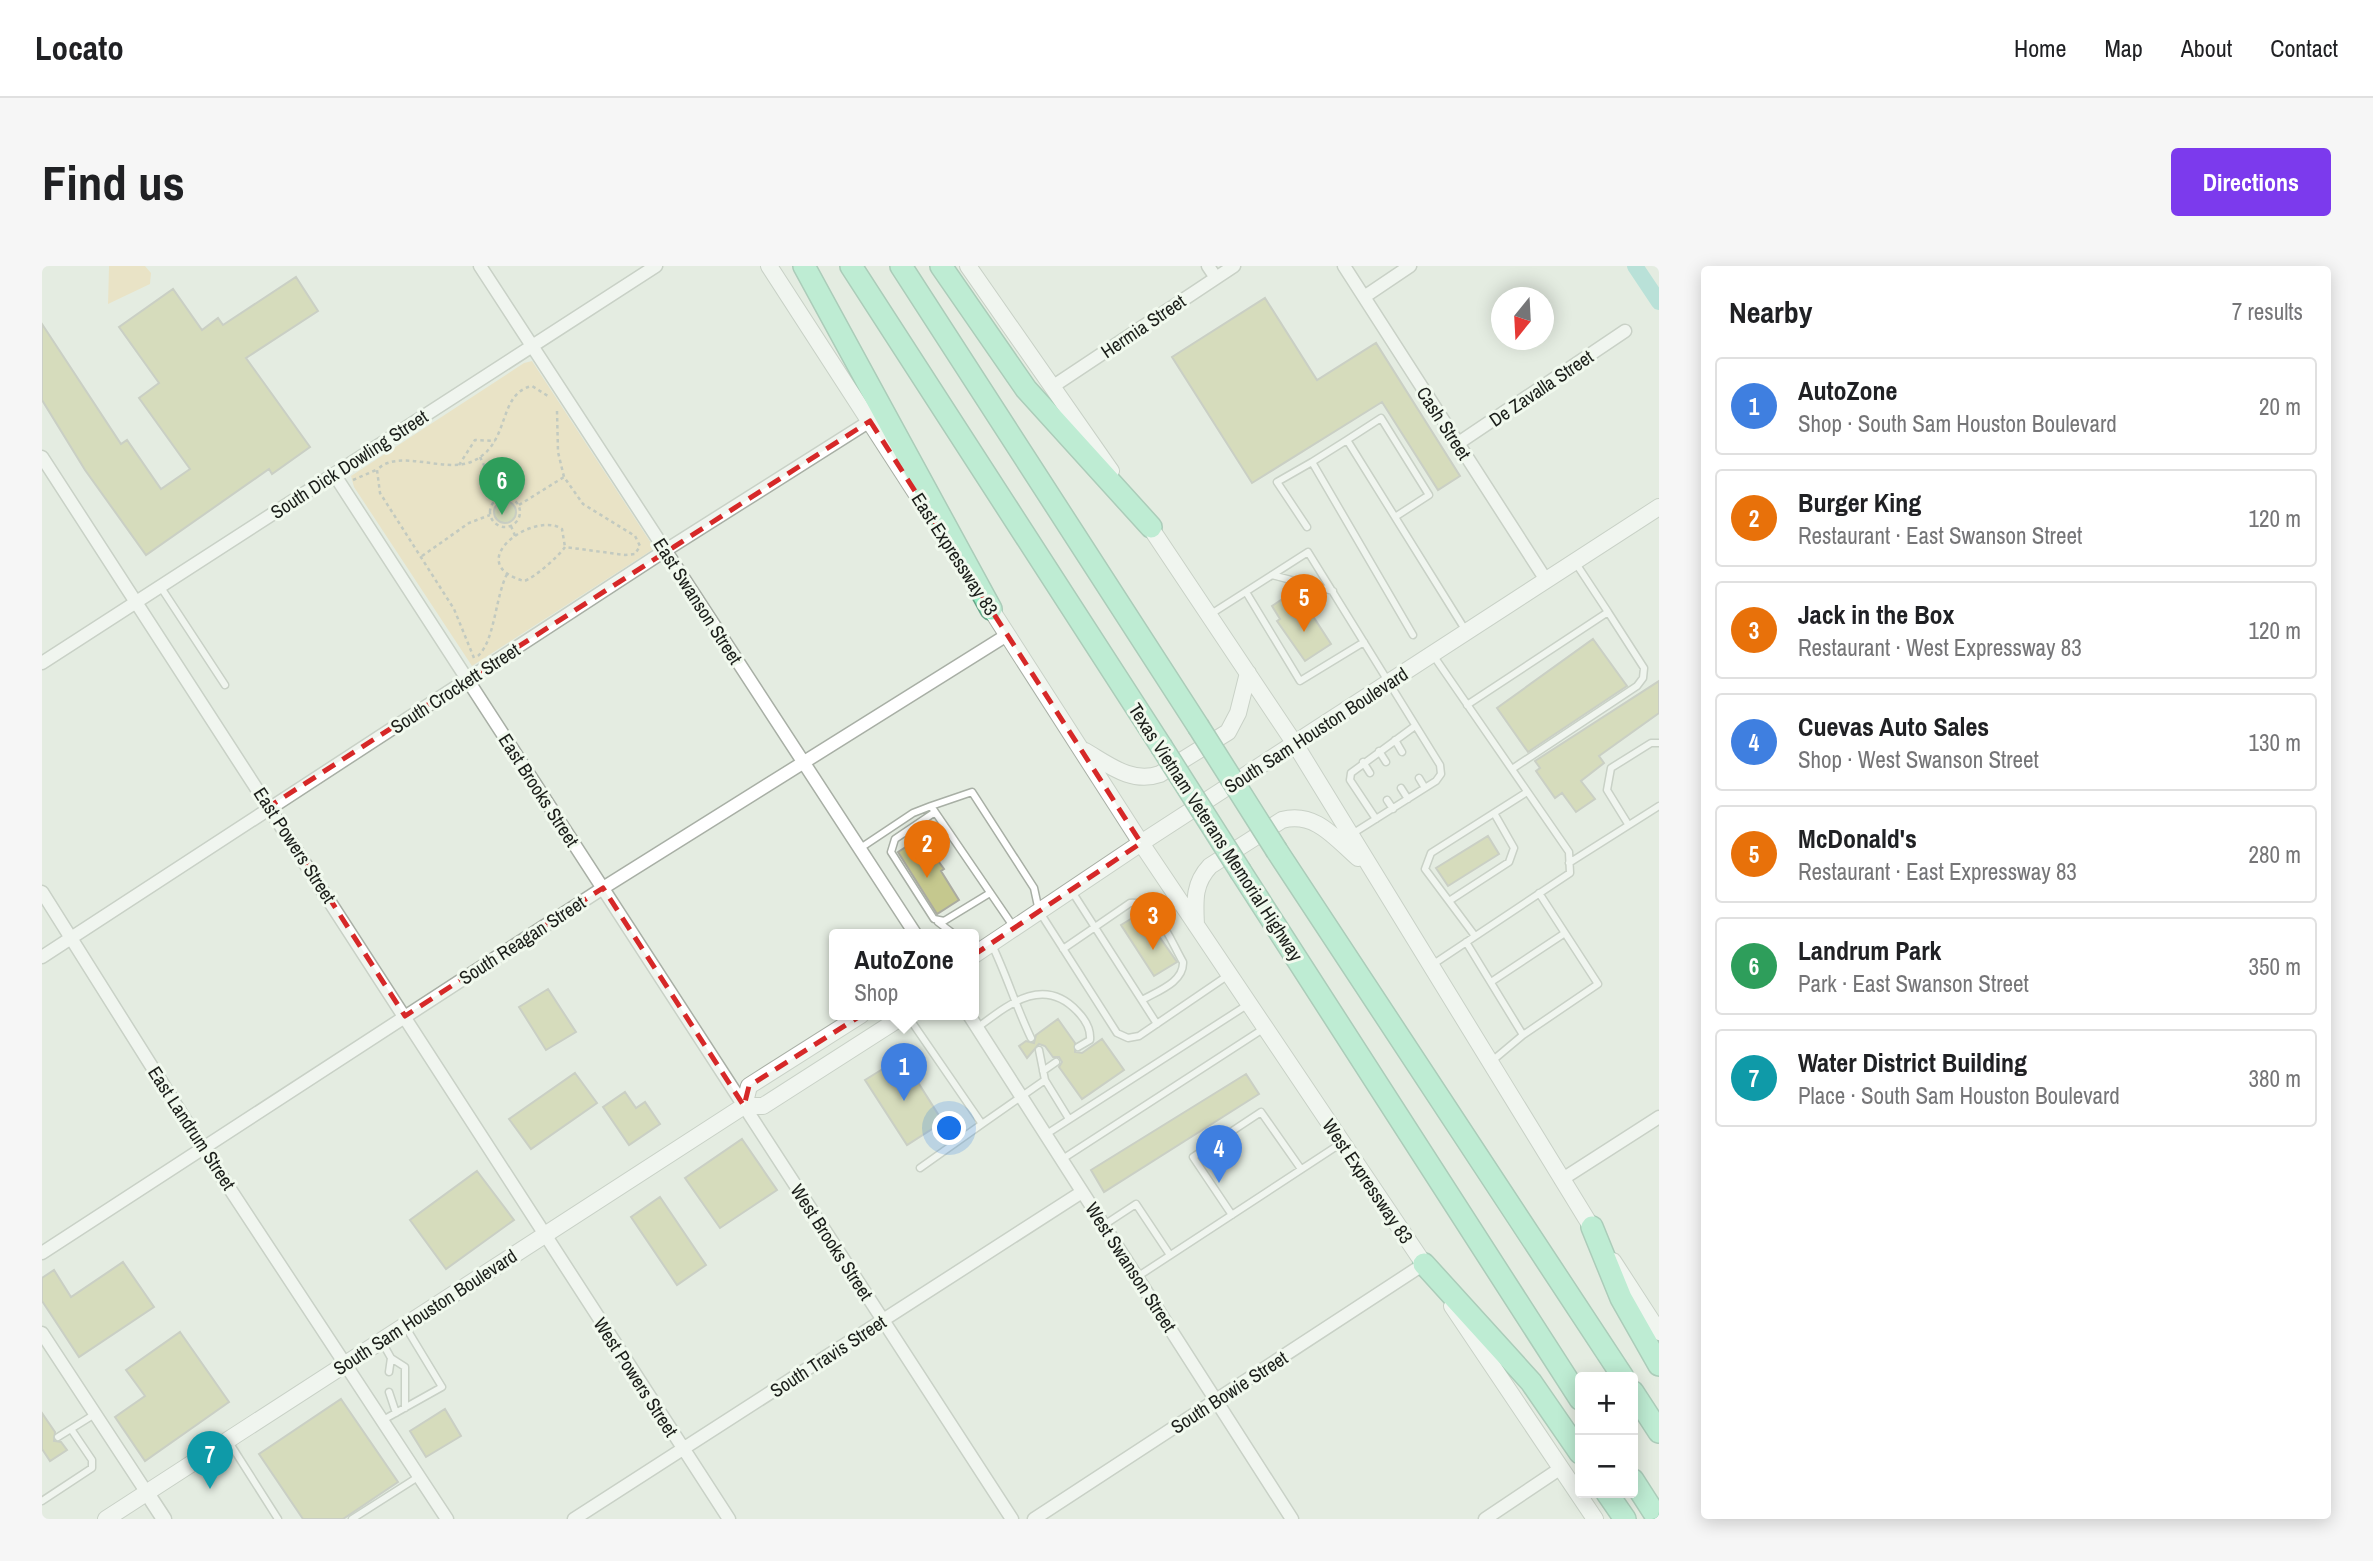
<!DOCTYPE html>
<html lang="en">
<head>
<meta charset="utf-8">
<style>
  body { margin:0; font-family:"Archivo Narrow",sans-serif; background:#f6f6f6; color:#202124 }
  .controls { position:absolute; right:21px; bottom:21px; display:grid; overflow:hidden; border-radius:7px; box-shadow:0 4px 18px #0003 }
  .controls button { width:63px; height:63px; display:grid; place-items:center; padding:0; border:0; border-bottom:2px solid #e0e0e0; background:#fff; color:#202124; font:35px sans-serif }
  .compass { position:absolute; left:1449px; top:21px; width:63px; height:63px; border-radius:50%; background:#fff; box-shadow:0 4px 18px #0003; rotate:198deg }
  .you { position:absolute; left:908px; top:863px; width:24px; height:24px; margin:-18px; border:5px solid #fff; border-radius:50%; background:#1a73e8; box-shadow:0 0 0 10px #1a73e833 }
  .badge { display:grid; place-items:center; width:46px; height:46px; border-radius:50%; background:#7c3aed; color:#fff; font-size:23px; font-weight:700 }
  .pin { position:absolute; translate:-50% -58px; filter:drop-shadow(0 2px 4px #0008) }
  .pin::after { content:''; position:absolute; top:37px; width:24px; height:21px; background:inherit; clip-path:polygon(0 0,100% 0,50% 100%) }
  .popup { position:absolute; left:787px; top:663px; width:150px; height:91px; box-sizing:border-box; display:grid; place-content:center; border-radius:7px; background:#fff; filter:drop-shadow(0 2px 5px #0005); font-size:23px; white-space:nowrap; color:#757577 }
  .popup b { font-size:26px; color:#202124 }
  .popup::after { content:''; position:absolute; left:50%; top:100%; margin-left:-14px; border:14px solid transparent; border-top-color:#fff }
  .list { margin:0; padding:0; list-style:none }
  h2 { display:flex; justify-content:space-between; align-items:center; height:91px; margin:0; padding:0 28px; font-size:30px }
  h2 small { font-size:23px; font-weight:400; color:#757577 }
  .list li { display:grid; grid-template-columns:46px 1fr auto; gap:21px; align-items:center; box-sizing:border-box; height:98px; margin:0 14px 14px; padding:0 14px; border:2px solid #e0e0e0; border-radius:7px }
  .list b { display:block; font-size:26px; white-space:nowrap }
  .list p { margin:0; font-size:23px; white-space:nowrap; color:#757577 }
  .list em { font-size:23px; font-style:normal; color:#757577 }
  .map { position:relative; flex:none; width:1617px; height:1253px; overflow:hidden; border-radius:7px }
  header { display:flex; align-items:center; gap:42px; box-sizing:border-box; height:98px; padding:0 35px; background:#fff; border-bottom:2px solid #e0e0e0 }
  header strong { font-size:33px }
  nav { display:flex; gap:38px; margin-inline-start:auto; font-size:24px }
  .intro { display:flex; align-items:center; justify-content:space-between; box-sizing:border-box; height:168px; padding:0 42px }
  h1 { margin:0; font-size:49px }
  .button { padding:18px 32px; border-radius:7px; background:#7c3aed; color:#fff; font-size:24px; font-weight:700 }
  main { display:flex; gap:42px; padding:0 42px }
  aside { flex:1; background:#fff; border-radius:7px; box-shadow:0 4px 18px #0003 }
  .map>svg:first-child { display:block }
  .green { fill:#f0d7a5 }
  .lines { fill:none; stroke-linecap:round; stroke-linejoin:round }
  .canal { stroke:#86d3cc; stroke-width:16 }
  .building { fill:#c5c88e; stroke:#aaaba0; stroke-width:2 }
  .service-casing { stroke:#a8afa5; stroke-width:9 }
  .minor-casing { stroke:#a8afa5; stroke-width:15 }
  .tertiary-casing { stroke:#a8afa5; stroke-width:17 }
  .secondary-casing { stroke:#a8afa5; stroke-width:18 }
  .motorway-casing { stroke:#67a487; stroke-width:24 }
  .path { stroke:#999f97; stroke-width:2.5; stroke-dasharray:3.5 3.5; stroke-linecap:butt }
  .service { stroke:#fff; stroke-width:6 }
  .minor { stroke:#fff; stroke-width:12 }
  .tertiary { stroke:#fff; stroke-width:14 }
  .secondary { stroke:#fff; stroke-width:16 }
  .motorway { stroke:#90ecc1; stroke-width:21 }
  .motorway-bridge-casing { stroke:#67a487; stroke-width:24; stroke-linecap:butt }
  .motorway-bridge { stroke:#90ecc1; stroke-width:21 }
  .marked { fill:none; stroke:#d62828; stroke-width:5; stroke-dasharray:14 9; stroke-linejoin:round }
  .labels { text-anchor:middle; stroke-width:6; stroke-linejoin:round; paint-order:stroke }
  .street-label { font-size:19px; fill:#1b1e1a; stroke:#f1f9ee }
</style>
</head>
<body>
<header>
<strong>Locato</strong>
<nav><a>Home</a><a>Map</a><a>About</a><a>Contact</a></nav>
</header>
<div class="intro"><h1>Find us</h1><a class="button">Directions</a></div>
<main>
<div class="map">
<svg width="1617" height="1253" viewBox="0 0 1617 1253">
  <rect width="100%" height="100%" fill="#e4ece1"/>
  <path class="green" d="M67,0H103L109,7L108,18L66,38Z
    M490,95L609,277L610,284L430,400L312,221L309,210L482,97Z"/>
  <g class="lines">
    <path class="canal" d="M1593,0L1617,36"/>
  </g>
  <path class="building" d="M254,11L276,45L204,92L268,181L230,208L227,203L104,289L43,204L0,134V58L79,178L85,174L119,223L148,203L97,132L117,117L77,61L131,23L160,64L176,52L181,59Z
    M1223,32L1275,114L1334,77L1418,210L1396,224L1340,136L1210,217L1130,91Z
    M452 246a11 11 0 1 1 22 0a11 11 0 1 1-22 0Z
    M1254,324L1289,378L1263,395L1235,355L1238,353L1230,340Z
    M1551,373L1585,420L1486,486L1455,442Z
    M1617,415V447L1557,490L1562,497L1539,515L1553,533L1534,546L1520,527L1513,532L1494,505L1498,502L1493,495Z
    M1446,570L1457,588L1406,620L1394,602Z
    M879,571L902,603L899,605L917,634L895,648L856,586Z
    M1100,646L1135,696L1112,710L1079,659Z
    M506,723L534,766L504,784L477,741Z
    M1016,753L1033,777V786L1040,787L1060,773L1082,804L1040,833L1017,801L1020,796L1017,791H1011L1003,780L997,778L985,792L977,780L984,775L992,777L994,769Z
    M860,791L901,856L865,879L823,814Z
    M533,807L555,837L489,883L467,853Z
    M1204,808L1217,828L1062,926L1049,904Z
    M583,826L594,842L603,836L618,858L587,879L561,841Z
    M700,873L735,924L678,962L643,912Z
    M435,905L472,954L404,1003L368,954Z
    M618,931L664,999L635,1019L589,951Z
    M81,996L112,1041L37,1091L0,1035V1012L12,1004L29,1031Z
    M138,1066L187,1136L103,1195L73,1151L103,1130L84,1104Z
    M299,1133L356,1216L301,1253H261L217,1188Z
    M403,1143L419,1170L384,1191L368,1165Z
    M0,1147L13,1166L12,1175L19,1176L25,1184L8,1195L0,1183Z"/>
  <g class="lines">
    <g class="service-casing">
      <path id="service" d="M1305,174L1339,152L1387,229L1353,251
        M1265,261L1235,216L1270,196
        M1230,309L1291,325
        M118,320L183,419
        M1204,326L1258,415L1322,376
        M1169,348L1266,286L1398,499L1399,508L1394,515L1310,568
        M1371,369L1270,196L1305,174L1424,365
        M1425,439L1566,346L1533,296
        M1353,474L1360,486
        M1337,485L1344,496
        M1321,496L1328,507
        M1470,503L1595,420L1601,412L1602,402L1566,346
        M1377,512L1383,522
        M1359,522L1366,533
        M1345,534L1351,543
        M889,540L930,526L992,622L997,645L1075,767L1086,772L1097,770L1185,710
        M893,546L853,573L849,586L892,653L902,655L948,627
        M1334,553L1308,514L1309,507L1373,460
        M1586,558L1565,524L1569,502L1609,477H1617
        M817,583L871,547L889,540L971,660
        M1527,597L1617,540
        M1029,624L1115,758
        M1407,635L1467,596L1472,582L1452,547
        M896,656L913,669
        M1433,670L1383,603L1389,587L1485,526
        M1424,676L1481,769
        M950,679C965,710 974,741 989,772
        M1021,683L1088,637C1115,634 1129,676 1141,696C1142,716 1116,725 1100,734
        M1390,699L1528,607L1527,586L1391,389
        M1449,716L1523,667
        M865,749L940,858L1003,814
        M935,762C966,739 1001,709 1035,745C1043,753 1049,763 1048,774L1036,781
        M997,784L1003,814L1027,853
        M1450,795L1481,769L1556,718L1497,627
        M1001,805L1014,796
        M1003,869L1205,739
        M1019,894L1221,763
        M878,902L940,858
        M1190,949L1151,891L1219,846L1259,903
        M1062,959L1094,938L1128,989
        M1095,1011L1298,878
        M340,1076L349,1092L347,1106
        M349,1092L363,1101V1142
        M347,1126L354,1147
        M341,1154L400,1121L363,1060
        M16,1171L53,1148
        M187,1176L236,1253
        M0,1235L50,1202V1194L29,1163
        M310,1253L376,1211"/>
    </g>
    <g class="minor-casing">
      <path id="minor" d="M438,0L874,669
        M1166,0L1174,12
        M1302,0L1504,314
        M1322,31L1368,0
        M1010,121L1192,0
        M1415,178L1583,65
        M0,191L687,1253
        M292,208L970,1253
        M0,397L614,0
        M0,626L161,882L405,1253
        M0,691L624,284L828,155
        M927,749L1250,1253
        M1519,914L1617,851
        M0,987L561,622L965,369
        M0,1067L105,1227
        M532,1253L1040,926
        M992,1253L1382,998
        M1443,1253L1519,1202"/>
    </g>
    <g class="tertiary-casing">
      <path id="tertiary" d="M105,1227L122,1253"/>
    </g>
    <g class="secondary-casing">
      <path id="secondary" d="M727,0L883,241
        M926,0L1069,205
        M1102,252L1253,478L1555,970
        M943,334L1099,577L1388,1007
        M1043,485C1067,499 1090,518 1118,508L1186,466L1196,447L1206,407
        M1154,659C1153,636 1151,618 1168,600L1240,554C1273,545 1293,572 1316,592
        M932,689L1099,577L1617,241
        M702,840L707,820L819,749
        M1571,995L1617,1066
        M1410,1040L1553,1253
        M64,1253L702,840H721L863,749"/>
    </g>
    <g class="motorway-casing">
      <path id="motorway" d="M762,0L949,343
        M809,0L1119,480
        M859,0L1156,460
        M899,0L984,123L1109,261
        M1235,585L1581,1111
        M1199,606L1538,1133
        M1550,961L1579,1032L1617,1099
        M1382,998L1489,1116L1538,1187
        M1591,1126L1617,1166
        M1591,1214L1616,1253
        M1565,1227L1583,1253"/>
    </g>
    <path class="path" d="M515,145L516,186L522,211L541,238L593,270L598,280L593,288L583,289L523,281C517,290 491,313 482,315C418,297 492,244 520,263L523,281
      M438,191L458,232
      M417,199L433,174L453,175
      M311,214L334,204
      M448 246a15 15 0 1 1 30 0a15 15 0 1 1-30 0Z
      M477,239L522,211
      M469,260L474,272
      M380,290L427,257L448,249
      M436,390C453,374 453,332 465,308
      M432,392L412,343L338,227L335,204C355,182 402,207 429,196C470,179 454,128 490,120L506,130"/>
    <use href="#service" class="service"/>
    <use href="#minor" class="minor"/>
    <use href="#tertiary" class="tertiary"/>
    <use href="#secondary" class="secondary"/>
    <use href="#motorway" class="motorway"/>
    <g class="motorway-bridge-casing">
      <path id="motorway-bridge" d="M1156,460L1235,585
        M1119,480L1199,606"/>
    </g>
    <use href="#motorway-bridge" class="motorway-bridge"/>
  </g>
  <path d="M0 0H1617V1253H0ZM828,155L1099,577L902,709L880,711L707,820L702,840L561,622L363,750L228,540Z" fill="#e4ece1" fill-opacity=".55" fill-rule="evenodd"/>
  <path class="marked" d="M828,155L1099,577L902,709L880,711L707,820L702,840L561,622L363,750L228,540Z"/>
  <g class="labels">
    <g class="street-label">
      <text transform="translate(1101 60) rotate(-34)" y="7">Hermia Street</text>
      <text transform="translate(1499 122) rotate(-34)" y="7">De Zavalla Street</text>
      <text transform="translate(1402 157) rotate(57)" y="7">Cash Street</text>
      <text transform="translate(307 198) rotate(-33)" y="7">South Dick Dowling Street</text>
      <text transform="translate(913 288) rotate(57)" y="7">East Expressway 83</text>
      <text transform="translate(656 335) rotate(57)" y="7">East Swanson Street</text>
      <text transform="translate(413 422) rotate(-33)" y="7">South Crockett Street</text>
      <text transform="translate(1274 464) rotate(-33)" y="7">South Sam Houston Boulevard</text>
      <text transform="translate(497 524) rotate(57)" y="7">East Brooks Street</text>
      <text transform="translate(1174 566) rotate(57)" y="7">Texas Vietnam Veterans Memorial Highway</text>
      <text transform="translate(253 579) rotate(57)" y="7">East Powers Street</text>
      <text transform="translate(480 674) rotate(-33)" y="7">South Reagan Street</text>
      <text transform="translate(150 862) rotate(57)" y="7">East Landrum Street</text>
      <text transform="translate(1326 915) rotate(56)" y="7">West Expressway 83</text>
      <text transform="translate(790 976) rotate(57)" y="7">West Brooks Street</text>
      <text transform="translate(1089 1001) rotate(57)" y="7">West Swanson Street</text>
      <text transform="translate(383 1046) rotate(-33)" y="7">South Sam Houston Boulevard</text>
      <text transform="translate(786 1090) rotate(-33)" y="7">South Travis Street</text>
      <text transform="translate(594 1111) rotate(57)" y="7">West Powers Street</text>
      <text transform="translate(1187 1126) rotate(-33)" y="7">South Bowie Street</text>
    </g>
  </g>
</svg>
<div class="controls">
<button>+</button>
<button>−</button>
</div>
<svg class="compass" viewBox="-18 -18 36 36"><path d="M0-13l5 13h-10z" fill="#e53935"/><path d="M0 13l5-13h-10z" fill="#757577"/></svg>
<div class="you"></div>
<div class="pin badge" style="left:862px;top:835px;background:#3f7fe0">1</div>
<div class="popup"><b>AutoZone</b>Shop</div>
<div class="pin badge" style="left:885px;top:612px;background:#e8710a">2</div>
<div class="pin badge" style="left:1111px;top:684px;background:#e8710a">3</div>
<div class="pin badge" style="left:1177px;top:917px;background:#3f7fe0">4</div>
<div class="pin badge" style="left:1262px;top:366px;background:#e8710a">5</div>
<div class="pin badge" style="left:460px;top:249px;background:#2e9e5b">6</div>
<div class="pin badge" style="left:168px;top:1223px;background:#0f9aa8">7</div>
</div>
<aside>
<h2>Nearby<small>7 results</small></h2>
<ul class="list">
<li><span class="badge" style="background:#3f7fe0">1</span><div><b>AutoZone</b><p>Shop · South Sam Houston Boulevard</p></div><em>20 m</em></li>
<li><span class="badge" style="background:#e8710a">2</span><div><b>Burger King</b><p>Restaurant · East Swanson Street</p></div><em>120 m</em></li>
<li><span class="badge" style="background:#e8710a">3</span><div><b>Jack in the Box</b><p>Restaurant · West Expressway 83</p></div><em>120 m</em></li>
<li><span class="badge" style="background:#3f7fe0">4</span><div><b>Cuevas Auto Sales</b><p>Shop · West Swanson Street</p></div><em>130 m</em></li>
<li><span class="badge" style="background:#e8710a">5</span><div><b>McDonald's</b><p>Restaurant · East Expressway 83</p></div><em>280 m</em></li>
<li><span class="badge" style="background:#2e9e5b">6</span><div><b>Landrum Park</b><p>Park · East Swanson Street</p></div><em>350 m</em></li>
<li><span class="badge" style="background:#0f9aa8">7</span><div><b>Water District Building</b><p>Place · South Sam Houston Boulevard</p></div><em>380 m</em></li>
</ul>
</aside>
</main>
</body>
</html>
